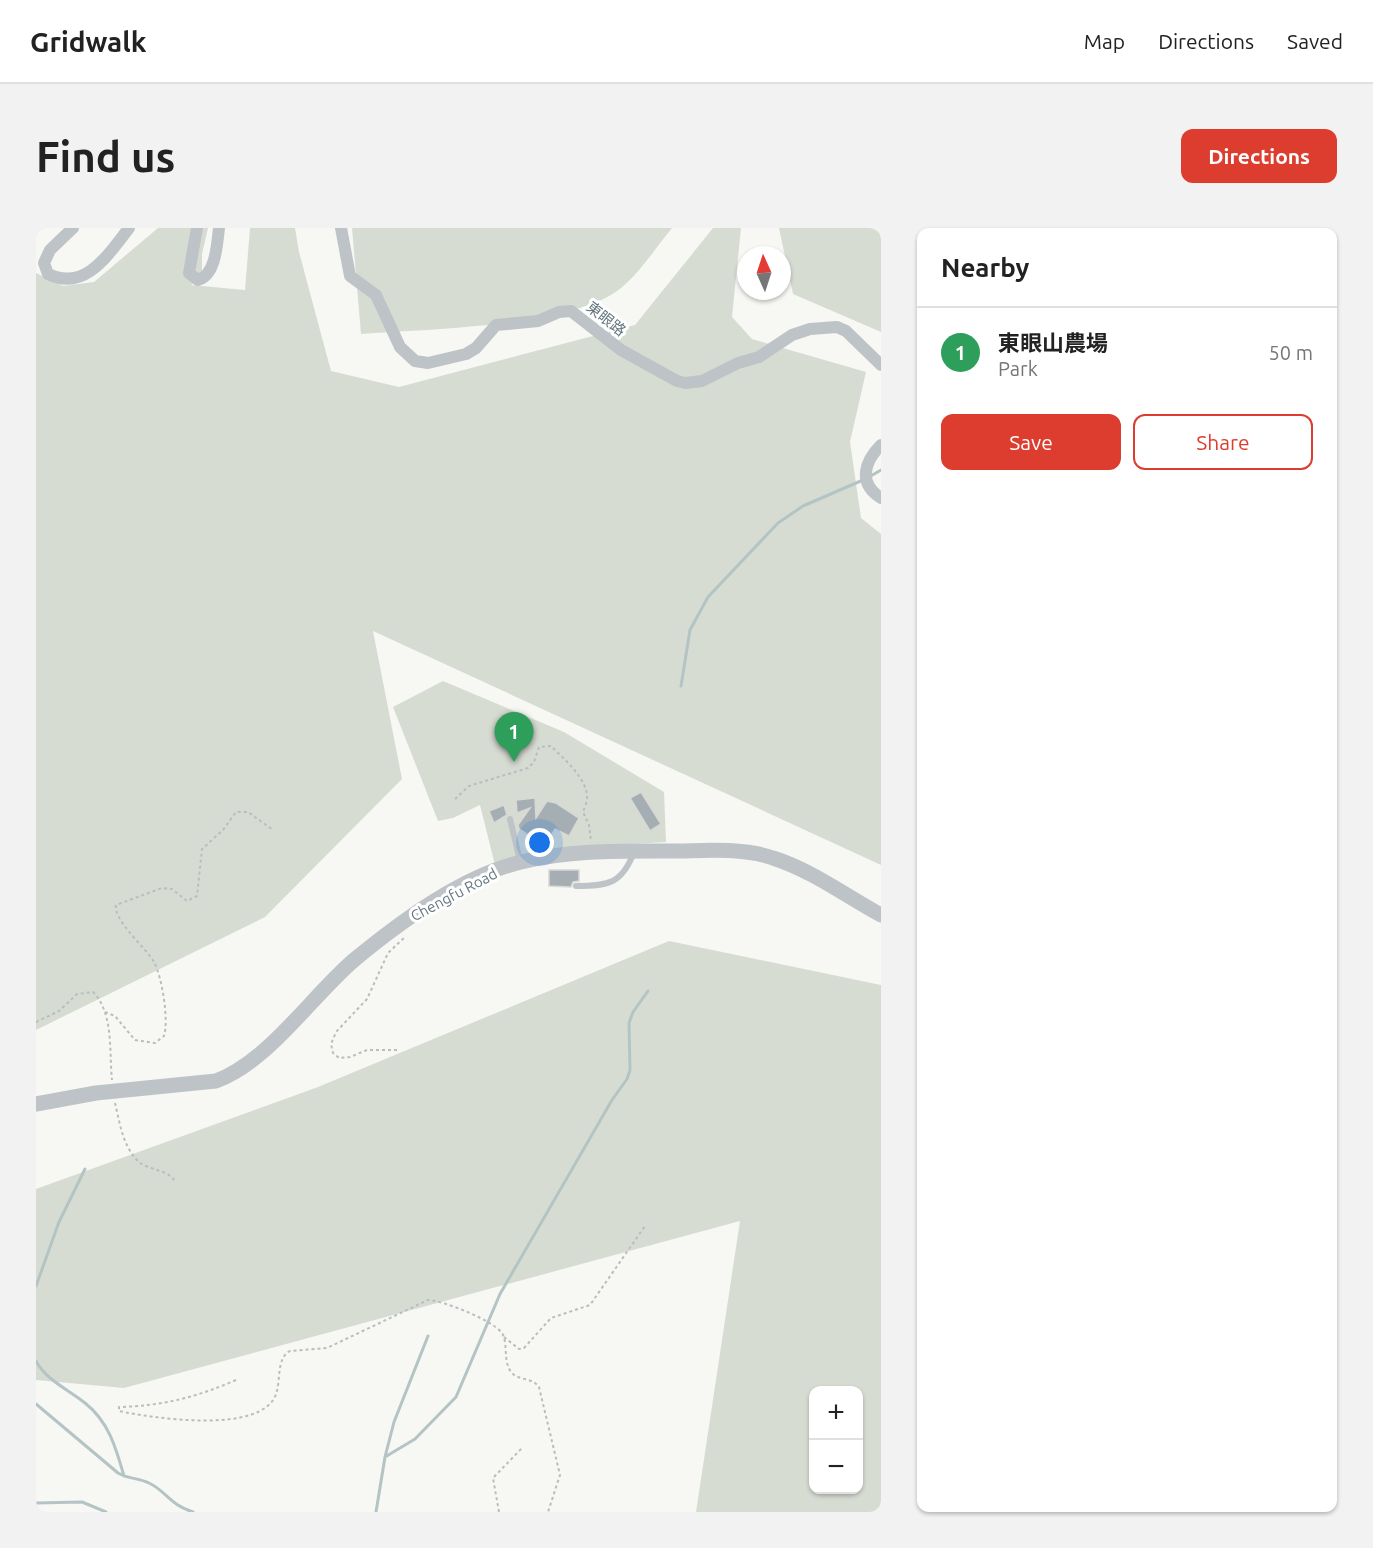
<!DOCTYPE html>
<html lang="en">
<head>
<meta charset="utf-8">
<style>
  body { margin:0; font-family:Ubuntu,"Noto Sans TC",sans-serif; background:#f2f2f2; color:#222 }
  .controls { position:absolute; right:18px; bottom:18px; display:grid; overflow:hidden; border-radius:12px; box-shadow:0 2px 4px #0004 }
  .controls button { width:54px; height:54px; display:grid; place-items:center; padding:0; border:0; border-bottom:2px solid #e0e0e0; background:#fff; color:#222; font:30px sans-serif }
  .compass { position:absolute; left:701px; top:18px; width:54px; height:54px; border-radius:50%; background:#fff; box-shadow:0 2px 4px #0004; rotate:357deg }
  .you { position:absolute; left:504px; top:615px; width:21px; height:21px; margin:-15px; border:4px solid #fff; border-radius:50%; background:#1a73e8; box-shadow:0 0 0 9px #1a73e833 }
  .badge { display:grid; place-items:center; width:39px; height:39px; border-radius:50%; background:#dc3d2e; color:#fff; font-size:20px; font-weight:700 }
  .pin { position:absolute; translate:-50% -50px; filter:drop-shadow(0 2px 3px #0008) }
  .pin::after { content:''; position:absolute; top:32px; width:21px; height:18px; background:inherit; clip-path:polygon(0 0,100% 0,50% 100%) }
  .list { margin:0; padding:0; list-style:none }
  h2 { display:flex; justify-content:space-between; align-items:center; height:78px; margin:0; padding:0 24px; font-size:26px }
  h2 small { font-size:20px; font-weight:400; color:#767676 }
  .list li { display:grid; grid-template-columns:39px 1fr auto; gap:18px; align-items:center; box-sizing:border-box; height:90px; padding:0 24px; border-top:2px solid #e0e0e0 }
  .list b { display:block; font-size:22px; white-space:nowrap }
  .list p { margin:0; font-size:20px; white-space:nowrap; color:#767676 }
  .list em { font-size:20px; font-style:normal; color:#767676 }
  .actions { display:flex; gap:12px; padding:18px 24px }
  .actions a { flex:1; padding:14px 0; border:2px solid #dc3d2e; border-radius:12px; text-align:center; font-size:21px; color:#dc3d2e }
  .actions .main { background:#dc3d2e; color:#fff }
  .map { position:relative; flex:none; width:845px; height:1284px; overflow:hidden; border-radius:12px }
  header { display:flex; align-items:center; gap:36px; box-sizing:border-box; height:84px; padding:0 30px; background:#fff; border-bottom:2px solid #e0e0e0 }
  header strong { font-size:28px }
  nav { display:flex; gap:33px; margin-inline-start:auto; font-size:21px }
  .intro { display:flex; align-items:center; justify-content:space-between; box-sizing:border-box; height:144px; padding:0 36px }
  h1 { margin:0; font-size:42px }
  .button { padding:15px 27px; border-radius:12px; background:#dc3d2e; color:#fff; font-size:21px; font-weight:700 }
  main { display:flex; gap:36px; padding:0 36px }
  aside { flex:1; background:#fff; border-radius:12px; box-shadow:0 2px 4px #0004 }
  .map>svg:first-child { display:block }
  .green { fill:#d7dcd3; fill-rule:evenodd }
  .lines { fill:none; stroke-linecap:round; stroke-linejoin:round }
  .stream { stroke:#b4c4c5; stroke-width:3 }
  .building { fill:#a5afb3; stroke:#d8d8d6; stroke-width:1.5 }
  .path { stroke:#babdbf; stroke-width:2; stroke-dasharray:3 3; stroke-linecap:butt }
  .service { stroke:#bdc3c6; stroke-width:6 }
  .minor { stroke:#bdc3c6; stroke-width:12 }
  .tertiary { stroke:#bdc3c6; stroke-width:15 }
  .labels { text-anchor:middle; stroke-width:6; stroke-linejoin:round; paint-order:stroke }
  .street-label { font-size:15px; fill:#63767e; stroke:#fff }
</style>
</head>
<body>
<header>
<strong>Gridwalk</strong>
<nav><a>Map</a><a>Directions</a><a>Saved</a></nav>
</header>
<div class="intro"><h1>Find us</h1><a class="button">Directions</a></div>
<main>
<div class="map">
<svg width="845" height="1284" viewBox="0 0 845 1284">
  <rect width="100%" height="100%" fill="#f7f7f4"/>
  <path class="green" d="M122,0H172L166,26V49L155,57L209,62L214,0H259L263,24L295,143L363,159L599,97L677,0H705L696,89L716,111L830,144L814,214L825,290L845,306V637L337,403L366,551L229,689L0,802V45L27,58L58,54Z
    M316,0H636C621,18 603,46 585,60C538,99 389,101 325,106Z
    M743,0H845V104L757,66Z
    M407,453L528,504L628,564L630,614L515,621L459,637L444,577L417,590L402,593L357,479Z
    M633,713L845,757V1284H660L704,993L88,1160L0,1152V961L282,859ZM778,1162H822V1262H778Z"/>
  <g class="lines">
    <path class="stream" d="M833,249L845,242
      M645,458L654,402L672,369L742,295L767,278L827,252
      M0,1058L23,994L49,941
      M0,1133C11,1153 32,1161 49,1175C73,1194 80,1220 88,1248
      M0,1176L82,1245C92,1251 103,1250 113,1255C130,1263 134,1277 157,1284
      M349,1229L358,1194L392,1108
      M0,1275L46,1274L70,1284
      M340,1284L349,1229L379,1211L420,1169L464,1066L576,872L591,851L594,842L593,795L597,784L612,763"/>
  </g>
  <path class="building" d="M605,564L625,596L614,603L594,570Z
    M499,570L500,590L511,573L520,575L543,590L533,608L519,601L509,618L483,601L482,597L494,580L481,585L480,572Z
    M468,577L471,587L458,595L453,583Z
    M513,642H543V653L537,654L535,659L513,658Z"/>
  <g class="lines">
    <path class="path" d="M419,571L433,558L492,540L498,534L503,519L515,518C527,530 552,551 551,570C551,575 548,580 547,584L553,597L555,613
      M69,784L79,788L99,812L119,815L128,808C133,792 126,749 118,734C110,720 77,692 80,677L126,660L136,661L151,673L161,668L166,621L187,602L200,584H212L237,602
      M0,794L23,783L41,766L57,764C78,785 73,824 76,852
      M361,822H331L314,829L303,830L297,825L295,816L300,804L331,771L352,725L370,708
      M79,875C84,896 87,920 104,935C114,942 137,943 139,955
      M468,1109L483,1121L488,1120L515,1090L554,1077L609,998
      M200,1152C161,1169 126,1178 83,1179V1183C116,1190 226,1207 240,1166C245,1153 240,1130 254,1123L291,1120L392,1072C406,1072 462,1094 467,1107C472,1119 467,1132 475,1144C482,1153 496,1149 503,1159L524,1247L512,1284
      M463,1284L457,1250L486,1220"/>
    <path class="service" d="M474,591L484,633
      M540,658C572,658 586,656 598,624"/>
    <path class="minor" d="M37,0L14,22L8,35L12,46C49,64 72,27 93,0
      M161,0L153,45L162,52C180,47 181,16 183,0
      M305,0L314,48L340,67L364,119L379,133L392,135L430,126L440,120L460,97L502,93L523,84L535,83L585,122L641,153L649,155L666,153L702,135L723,129L756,107L774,101L801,99L810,103L845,137
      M845,217C829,233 821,255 845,270"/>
    <path class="tertiary" d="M0,876L60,865L180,853C232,834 275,769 318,732C364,694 426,648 485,634C533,622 585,623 634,623C667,623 705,619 737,630C775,642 810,668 845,687"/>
  </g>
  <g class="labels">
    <g class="street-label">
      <text transform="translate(570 91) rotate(38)" y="5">東眼路</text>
      <text transform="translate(418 667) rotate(-28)" y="5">Chengfu Road</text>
    </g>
  </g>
</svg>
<div class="controls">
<button>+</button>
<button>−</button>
</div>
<svg class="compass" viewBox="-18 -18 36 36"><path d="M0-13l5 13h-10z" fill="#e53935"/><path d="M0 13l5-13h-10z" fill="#767676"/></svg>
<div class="you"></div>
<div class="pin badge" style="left:478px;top:534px;background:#2e9e5b">1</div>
</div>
<aside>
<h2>Nearby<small></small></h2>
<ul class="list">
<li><span class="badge" style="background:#2e9e5b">1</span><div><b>東眼山農場</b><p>Park</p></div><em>50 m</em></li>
</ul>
<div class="actions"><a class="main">Save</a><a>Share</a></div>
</aside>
</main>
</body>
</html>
